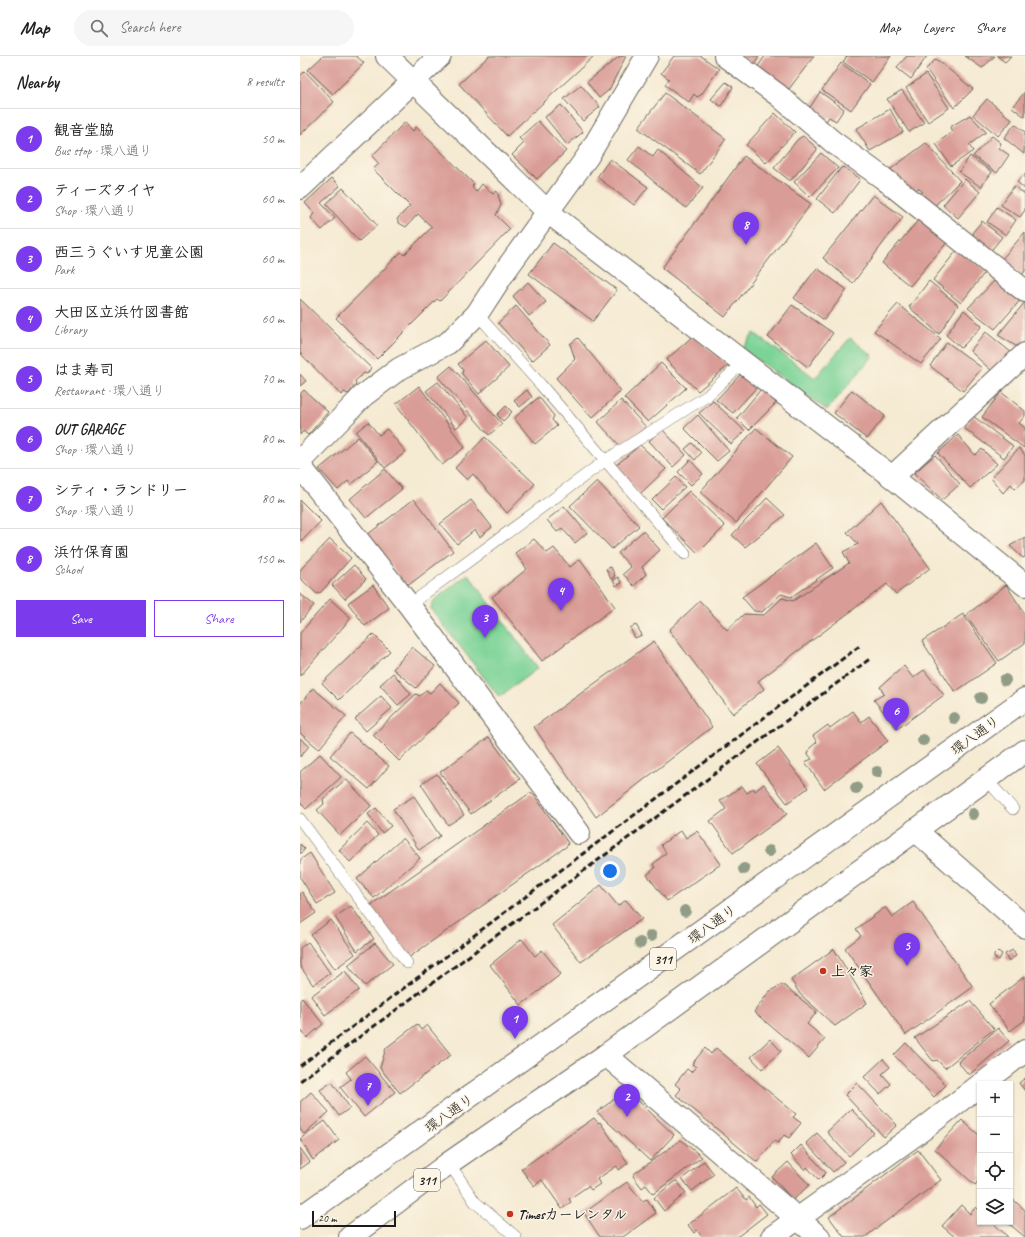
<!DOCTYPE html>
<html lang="en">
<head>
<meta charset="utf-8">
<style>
  body { margin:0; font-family:Caveat,"Klee One",sans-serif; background:#f6f6f6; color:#222 }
  .controls { position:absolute; right:12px; bottom:12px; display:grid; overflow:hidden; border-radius:0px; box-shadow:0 1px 3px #0004 }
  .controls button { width:36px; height:36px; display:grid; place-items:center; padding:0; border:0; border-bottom:1px solid #e0e0e0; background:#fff; color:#222; font:20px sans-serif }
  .scale { position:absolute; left:12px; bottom:10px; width:84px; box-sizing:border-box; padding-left:4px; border:2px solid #1c1c1c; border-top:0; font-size:11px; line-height:14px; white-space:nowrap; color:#1c1c1c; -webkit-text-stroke:3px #fcf5e5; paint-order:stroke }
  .you { position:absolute; left:310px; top:815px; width:14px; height:14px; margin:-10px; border:3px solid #fff; border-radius:50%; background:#1a73e8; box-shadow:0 0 0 6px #1a73e833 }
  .badge { display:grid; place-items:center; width:26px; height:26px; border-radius:50%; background:#7c3aed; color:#fff; font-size:13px; font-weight:700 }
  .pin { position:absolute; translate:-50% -33px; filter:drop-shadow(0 1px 2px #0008) }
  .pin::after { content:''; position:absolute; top:21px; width:14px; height:12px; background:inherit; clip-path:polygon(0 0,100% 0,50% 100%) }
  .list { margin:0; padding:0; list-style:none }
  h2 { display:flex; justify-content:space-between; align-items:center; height:52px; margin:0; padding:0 16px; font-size:17px }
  h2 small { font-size:13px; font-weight:400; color:#767676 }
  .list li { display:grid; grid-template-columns:26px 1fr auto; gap:12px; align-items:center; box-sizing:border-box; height:60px; padding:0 16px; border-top:1px solid #e0e0e0 }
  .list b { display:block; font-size:15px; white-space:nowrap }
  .list p { margin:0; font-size:13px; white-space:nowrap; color:#767676 }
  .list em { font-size:13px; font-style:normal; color:#767676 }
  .actions { display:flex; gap:8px; padding:12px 16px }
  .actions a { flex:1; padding:9px 0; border:1px solid #7c3aed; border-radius:0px; text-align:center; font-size:14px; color:#7c3aed }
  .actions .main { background:#7c3aed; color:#fff }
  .icon { flex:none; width:22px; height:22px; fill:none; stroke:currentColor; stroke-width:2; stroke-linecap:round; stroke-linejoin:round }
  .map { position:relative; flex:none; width:725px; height:1181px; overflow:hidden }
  header { display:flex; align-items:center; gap:24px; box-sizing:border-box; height:56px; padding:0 20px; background:#fff; border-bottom:1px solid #e0e0e0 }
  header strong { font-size:19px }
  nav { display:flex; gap:22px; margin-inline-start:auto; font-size:14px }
  .search { width:280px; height:36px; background:#f6f6f6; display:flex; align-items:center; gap:10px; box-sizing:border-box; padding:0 14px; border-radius:22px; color:#767676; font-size:15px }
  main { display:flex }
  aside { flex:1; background:#fff }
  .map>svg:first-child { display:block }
  .green { fill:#7cd397; stroke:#4c785a }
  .building { fill:#d99c96 }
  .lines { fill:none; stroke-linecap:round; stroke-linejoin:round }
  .lane-casing { stroke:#68645c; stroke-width:12 }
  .street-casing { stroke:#68645c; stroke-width:24 }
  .primary-casing { stroke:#68645c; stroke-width:24 }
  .lane { stroke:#fff; stroke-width:11 }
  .street { stroke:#fff; stroke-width:22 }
  .primary { stroke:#fff; stroke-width:22 }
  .rail { stroke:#1c1c1c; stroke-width:3; stroke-dasharray:6 3; stroke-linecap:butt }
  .tree { fill:#909c86 }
  .poi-dot { fill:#c8321e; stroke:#fcf5e5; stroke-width:1.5 }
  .labels { text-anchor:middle; stroke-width:3; stroke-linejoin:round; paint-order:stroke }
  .shield { fill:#fcf5e5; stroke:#5f5d58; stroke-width:1 }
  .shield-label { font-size:13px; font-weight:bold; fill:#1c1c1c }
  .street-label { font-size:14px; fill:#1c1c1c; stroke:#fcf5e5 }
  .poi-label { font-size:14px; font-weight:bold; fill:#1c1c1c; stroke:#fcf5e5; text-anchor:start }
</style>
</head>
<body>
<header>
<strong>Map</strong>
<div class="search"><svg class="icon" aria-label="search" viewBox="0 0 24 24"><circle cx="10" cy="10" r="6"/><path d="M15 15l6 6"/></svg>Search here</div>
<nav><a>Map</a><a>Layers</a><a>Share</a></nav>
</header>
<main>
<aside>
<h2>Nearby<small>8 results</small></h2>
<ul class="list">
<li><span class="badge">1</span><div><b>観音堂脇</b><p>Bus stop · 環八通り</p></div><em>50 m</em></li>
<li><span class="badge">2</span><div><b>ティーズタイヤ</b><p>Shop · 環八通り</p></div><em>60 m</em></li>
<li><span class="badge">3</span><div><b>西三うぐいす児童公園</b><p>Park</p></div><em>60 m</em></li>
<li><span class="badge">4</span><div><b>大田区立浜竹図書館</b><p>Library</p></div><em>60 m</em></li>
<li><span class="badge">5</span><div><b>はま寿司</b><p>Restaurant · 環八通り</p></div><em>70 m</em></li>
<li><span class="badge">6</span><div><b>OUT GARAGE</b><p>Shop · 環八通り</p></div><em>80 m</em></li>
<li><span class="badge">7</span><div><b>シティ・ランドリー</b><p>Shop · 環八通り</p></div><em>80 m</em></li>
<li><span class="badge">8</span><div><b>浜竹保育園</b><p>School</p></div><em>150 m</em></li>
</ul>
<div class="actions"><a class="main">Save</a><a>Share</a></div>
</aside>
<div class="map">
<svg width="725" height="1181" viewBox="0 0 725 1181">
  <rect width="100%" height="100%" fill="#fcf5e5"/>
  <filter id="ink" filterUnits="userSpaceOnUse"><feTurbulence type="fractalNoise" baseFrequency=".025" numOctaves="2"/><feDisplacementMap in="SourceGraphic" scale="8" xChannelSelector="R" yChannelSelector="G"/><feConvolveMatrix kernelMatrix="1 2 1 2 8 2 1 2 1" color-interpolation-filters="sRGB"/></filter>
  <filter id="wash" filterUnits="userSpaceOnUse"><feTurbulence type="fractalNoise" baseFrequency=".012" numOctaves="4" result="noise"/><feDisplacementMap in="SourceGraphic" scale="16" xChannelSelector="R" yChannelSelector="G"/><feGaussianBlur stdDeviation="0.9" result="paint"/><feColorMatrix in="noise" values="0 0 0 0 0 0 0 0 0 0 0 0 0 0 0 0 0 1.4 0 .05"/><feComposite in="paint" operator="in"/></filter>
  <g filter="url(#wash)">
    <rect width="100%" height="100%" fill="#f5ead2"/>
    <path class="green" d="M454,277L515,322L550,282L573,300L527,354L442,293Z
      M168,518L238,612L199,641L131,553L132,546Z"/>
    <g id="blocks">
      <path class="building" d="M23,0H56L64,7L33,38L8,14Z
        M189,0H294L207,80L159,28Z
        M320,0H326L309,34L299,42L287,26Z
        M374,0H401L419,13L401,39L397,41L394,38L389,46L365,29L369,23L361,17Z
        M440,0H459L454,8Z
        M465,0H514L489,33L457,12Z
        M547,0H591L572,26L543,6Z
        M607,0H627L611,23L598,13L597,11Z
        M665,0H695L682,12Z
        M697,0H711L705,6Z
        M636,3L673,33L654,52L626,13Z
        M541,7L570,28L551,54L522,34Z
        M5,15L34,46L0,79V20Z
        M626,18L649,52L628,66L606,32Z
        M426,26L433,31L421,50L419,49L411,43Z
        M281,29L300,51L283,65L264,43Z
        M602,34L624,67L609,76L587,43Z
        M520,36L544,53L536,65L529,61L524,68L507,56Z
        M725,36V61L712,51Z
        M365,37L426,83L400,118L338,72Z
        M687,43L712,64L698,80L673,59Z
        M261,49L283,76L267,89L245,61Z
        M590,53L603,76L570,95L556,73Z
        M475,57L495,76L466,107L446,89Z
        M670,59L686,76L669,89L673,95L651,110L636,88L652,76L650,71Z
        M238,65L266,95L237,123L212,99L224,87L219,82Z
        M105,66L113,75L116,71L174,128L172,131L176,136L182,128L193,138L197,135L201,149L196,159L210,173L140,245L137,243L77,303L36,262L101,196L104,199L132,171L118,158L106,171L99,167L97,163L110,150L73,113L79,108L72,100Z
        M715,68L725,76L724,98L704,82Z
        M503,80L517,92V94L491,124H489L474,112L498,83Z
        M692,80L701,87L699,92L709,99L697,117L673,100Z
        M626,87L660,125L629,155L616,141L623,136L618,132L611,139L584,118Z
        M339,90L353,101L358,94L403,132L386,152L328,104Z
        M521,97L538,112L510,141L494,126Z
        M444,100L511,148L425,261L362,212Z
        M670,100L692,116L681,131L659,116Z
        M310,103L348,131L334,149L297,121Z
        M544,111L560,123L559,125L535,157L517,143L541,112Z
        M725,117V133L717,126Z
        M32,122L40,130L21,147L35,162L22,174L11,162L14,157L5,147Z
        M665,123L680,136L658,162L643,149Z
        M714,130L725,138V154L720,161L701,149Z
        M43,132L77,169L59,185L26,148Z
        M573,139L603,161L553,227L523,202Z
        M697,151L716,164L706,179L687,166Z
        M620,162L650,183L610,230L582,207Z
        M682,165L702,181L688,198L675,188L673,176Z
        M725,176V215L722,219L702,203Z
        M253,187L317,234L293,265L229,218Z
        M658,193L686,215L661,247L633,224Z
        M517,212L547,234L524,264L494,242Z
        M698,221L724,240L695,273L668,252Z
        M629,225L658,249L639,278L609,251Z
        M228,226L246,246L229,260L213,240Z
        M0,243L71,312L67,318L64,317L55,325L56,328L48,338L44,336L41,339L0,297Z
        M725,246V286L719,292L698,279Z
        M598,248L641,283L621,308L574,275Z
        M492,249L533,277L508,311L468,281Z
        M216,250L250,289L232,305L198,267Z
        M664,254L682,270L661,292L646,279Z
        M686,276L712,297L693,316L670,295Z
        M393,280L429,309L398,335L366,304Z
        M278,282L321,335L292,362L256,322L275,303L270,288Z
        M186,284L209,311L179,338L162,318L163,314L158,308Z
        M647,286L682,312L663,335L630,310Z
        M361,307L386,332L348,366L324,342Z
        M151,310L202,368L189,379L138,321Z
        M442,317L457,331L433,357L416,344Z
        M0,318L6,325L0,330Z
        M138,326L168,362L156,372L126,335Z
        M119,330L165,391L142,409L96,348Z
        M462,332L476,347L449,374L437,362Z
        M4,334L28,356L8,379L3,375L0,379V338Z
        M227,334L232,341L220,351L214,345Z
        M552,334L585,360L567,383L534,357Z
        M701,336L725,355V360L719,367L725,372L724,392L682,361Z
        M239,341L254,360L252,364L257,370L235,388L214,362Z
        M321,344L346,371L321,391L298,366Z
        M413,345L445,375L431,388L399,357Z
        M206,350L212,356L203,365L197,359Z
        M398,359L429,395L417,405L384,372Z
        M673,360L713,390L704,402L664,372Z
        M68,366L79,379L87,373L106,396L85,412L56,376Z
        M456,372L492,401L436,467L400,436Z
        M362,373L386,399L373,411L349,385Z
        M658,379L675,399L682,393L697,408L670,432L638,397Z
        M58,381L78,405L51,429L48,425L38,434L19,413Z
        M185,381L235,428L207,457L173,418L167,424L155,412Z
        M392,387L401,397L395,404L385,393Z
        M340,389L366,413L340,438L315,410Z
        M719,392L725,399V424L715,433L711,428L703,437L691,422Z
        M635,399L660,428L642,444L614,417Z
        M390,404L403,418L391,429L378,416Z
        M85,413L102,433L66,462L50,443Z
        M376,421L385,431L361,453L352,444Z
        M297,425L339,470L312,493L270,450Z
        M389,435L425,470L398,497L362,462Z
        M467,442L485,459L445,491L432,479Z
        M114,443L153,495L110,528L104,527L67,479Z
        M0,444L21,465L2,485L0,482Z
        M171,444L192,471L180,481L175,474L157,488L140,468Z
        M581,445L630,512L596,538L587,528L458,625L464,633L433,658L369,574L400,545L427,574L444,558L464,559L482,542L493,545L549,507L543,496L558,488L547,476Z
        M264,450L287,477L275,487L262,472L257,476L247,464Z
        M343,475L360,494L342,511L346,518L334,530L323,518L331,511L318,497Z
        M725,481V501L723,502L710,490Z
        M30,483L51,502L21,536L17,538L0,522V514Z
        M234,483L247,497L254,492L270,511L280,503L315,551L242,605L192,541L227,513L215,497Z
        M516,487L533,512L491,541L481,538L462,556L454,555L442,541Z
        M54,509L66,523L45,543L32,529Z
        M311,511L315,520L311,523L306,513Z
        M318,521L322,527L316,530L313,524Z
        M73,529L89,552L65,570L48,547Z
        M706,529L725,558V587L699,605L666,559Z
        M0,538L14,549L0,566Z
        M30,543L51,562L0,620V577Z
        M663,558L697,607L655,636L622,585Z
        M336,569L342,579L335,582L330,572Z
        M73,578L90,595L39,644L22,627Z
        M354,585L412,671L296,761L234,671Z
        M112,591L135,610L116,632L93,613Z
        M604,610L613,622L624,614L644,639L597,673L574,644L584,638L580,631Z
        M93,617L111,638L98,649L80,629Z
        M140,627L159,647L99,705L73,679L116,638L120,640L126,634L130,637Z
        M13,632L46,660L19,693L0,677V648Z
        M81,640L92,652L66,675L55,663Z
        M553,655L561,666L569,660L588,685L524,733L505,706L512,703L508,698L510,692L517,686L513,680L528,669L530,672Z
        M50,677L89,710L69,733L30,700Z
        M189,681L220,723L171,758L140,716Z
        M0,682L9,690L0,701Z
        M478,692L508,732L487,747L457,708Z
        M20,698L41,721L6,753L0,746V716Z
        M137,718L164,759L148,769L121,728Z
        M46,723L71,750L40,779L17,754L24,748L23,743Z
        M464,728L487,758L433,797L410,765L426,753L420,745L442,730L447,737L454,732L455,735Z
        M230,737L234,739L268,787L267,790L108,902L71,852L72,848Z
        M114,740L140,780L119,794L93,753Z
        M76,752L91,770L82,777L68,758Z
        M67,767L78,779L50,806L39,794Z
        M381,774L386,782L397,775L421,808L367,845L347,819L355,812L353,808L366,797L361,789Z
        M103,782L120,802L74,842L57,823Z
        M0,788L5,793L0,798Z
        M10,797L35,837L17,848L0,821V804Z
        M301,829L318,850L326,844L342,863L281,906L252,869Z
        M2,836L16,857L0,868V838Z
        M613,846L673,931L606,979L545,892L561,880L556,873L584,852H586L592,861Z
        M51,850L74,883L57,895L35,861Z
        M31,864L55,898L35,913L11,879Z
        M222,883L235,900L242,894L261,918L221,949L190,909Z
        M8,886L30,917L13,929L0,910V892Z
        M75,887L93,908L65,930L48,909Z
        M534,893L567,947L535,970L500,938L491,924Z
        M713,894L716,900L708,905L705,898Z
        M698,895L702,898L699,904L694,902V899Z
        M45,915L59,934L25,959L11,940Z
        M725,920V964L710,975L689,948Z
        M482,928L517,956L507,968L525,983L509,1002L454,956L469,936Z
        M2,942L23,968L7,982L0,973V944Z
        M670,945L694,973L645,1012L637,1004L633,1005L615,982Z
        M117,968L121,974L127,969L151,999L100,1037L80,1012L86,992Z
        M698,972L709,985L669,1019L658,1006Z
        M470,983L481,995L462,1013L451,1001Z
        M606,987L646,1029L634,1041L594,999Z
        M405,992L411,998L416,992L496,1058L493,1061L501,1067L489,1082L484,1079L478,1087L474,1085L457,1106L376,1039L381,1033L375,1028L387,1013L391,1016L396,1011L392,1008Z
        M65,1000L95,1036L64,1061L40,1031L51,1023L46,1016Z
        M583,1003L590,1011L582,1018L591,1028L580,1038L564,1021Z
        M725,1022V1035L719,1027Z
        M32,1026L50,1052L39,1060L20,1034Z
        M557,1027L597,1069L584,1081L545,1039Z
        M327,1034L374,1079L350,1105L297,1056Z
        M11,1036L29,1056L4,1078L0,1073V1046Z
        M551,1053L574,1077L549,1100L527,1076Z
        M294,1062L298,1067L300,1066L328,1107L319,1114L317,1110L297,1123L300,1128L291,1134L288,1130L269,1143L271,1146L262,1153L242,1124L234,1130L221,1113Z
        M662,1064L680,1080V1123L675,1129L635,1093Z
        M25,1065L39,1084L13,1104L0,1083Z
        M517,1077L544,1106L533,1116L506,1087Z
        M381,1084L402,1101L353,1138L346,1129L342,1132L333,1120L335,1117Z
        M501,1089L526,1117L519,1124L507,1111L505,1114L491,1099Z
        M0,1092L10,1106L0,1113Z
        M618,1094L641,1124L565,1181H544L529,1161Z
        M404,1105L414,1118L392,1135L382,1123Z
        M488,1106L509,1129L493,1144L472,1121Z
        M375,1125H377L386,1137L364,1155L354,1142Z
        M327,1126L342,1145L347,1143L356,1157L323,1181H300L284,1157Z
        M436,1132L446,1144L449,1141L456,1151L459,1148L467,1158L437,1181H402L397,1174L394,1177L388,1169Z
        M710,1141L725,1154V1181L707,1166H710Z
        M661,1149L670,1158L676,1151L680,1155V1166H692L708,1181H655L642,1170Z"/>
    </g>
  </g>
  <g filter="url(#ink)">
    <use href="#blocks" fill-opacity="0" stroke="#68645c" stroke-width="1"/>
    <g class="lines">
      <g class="lane-casing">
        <path id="lane" d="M177,258L241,329L385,498
          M109,549L306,404L407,340L442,307
          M686,723L713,753
          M0,763L107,907
          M149,1107L175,1146L216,1181"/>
      </g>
      <g class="street-casing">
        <path id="street" d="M87,0L248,156L592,421L725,529
          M425,0L478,39L533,86L583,122L725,235
          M0,132L140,0
          M0,405L63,340L99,313L148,287L177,258L205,215L288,100L347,0
          M0,410L109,549L279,777
          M592,421L725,298
          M615,774L725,871
          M306,999L519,1181
          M682,1028L725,995
          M472,1181L622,1074L680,1029"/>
      </g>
      <g class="primary-casing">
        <path id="primary" d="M0,1162L725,643
          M50,1181L149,1107L306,999L725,695"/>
      </g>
      <use href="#lane" class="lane"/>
      <use href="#street" class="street"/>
      <use href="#primary" class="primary"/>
      <path class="rail" d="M0,1010L561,589
        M0,1025L571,602"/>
    </g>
    <g class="tree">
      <circle cx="705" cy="624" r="6"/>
      <circle cx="681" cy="642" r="6"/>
      <circle cx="654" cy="662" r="6"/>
      <circle cx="623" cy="684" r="6"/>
      <circle cx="577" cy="716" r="6"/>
      <circle cx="556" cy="732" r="6"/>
      <circle cx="673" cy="758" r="6"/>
      <circle cx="469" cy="795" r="6"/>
      <circle cx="444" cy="813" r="6"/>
      <circle cx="385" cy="855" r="6"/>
      <circle cx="351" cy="880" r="6"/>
      <circle cx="340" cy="887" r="6"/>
    </g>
  </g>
  <g class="poi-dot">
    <circle cx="523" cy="915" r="4"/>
    <circle cx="210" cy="1158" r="4"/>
  </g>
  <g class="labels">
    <g class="shield">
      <rect x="350" y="892" width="26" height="22" rx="3"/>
      <rect x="114" y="1113" width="26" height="22" rx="3"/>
    </g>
    <g class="shield-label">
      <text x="363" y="908">311</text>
      <text x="127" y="1129">311</text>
    </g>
    <g class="street-label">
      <text transform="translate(675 679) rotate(-36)" y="5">環八通り</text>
      <text transform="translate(412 868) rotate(-36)" y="5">環八通り</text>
      <text transform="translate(149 1057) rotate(-35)" y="5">環八通り</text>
    </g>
    <g class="poi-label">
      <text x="531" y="920">上々家</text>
      <text x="218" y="1163">Timesカーレンタル</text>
    </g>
  </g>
</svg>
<div class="controls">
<button>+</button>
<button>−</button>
<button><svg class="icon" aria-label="locate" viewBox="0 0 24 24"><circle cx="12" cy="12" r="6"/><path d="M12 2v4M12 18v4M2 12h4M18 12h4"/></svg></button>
<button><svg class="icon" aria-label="layers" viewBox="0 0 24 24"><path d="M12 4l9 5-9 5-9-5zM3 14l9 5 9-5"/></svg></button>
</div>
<div class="scale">20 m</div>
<div class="you"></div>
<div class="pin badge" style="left:215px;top:983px">1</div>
<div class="pin badge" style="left:327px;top:1061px">2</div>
<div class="pin badge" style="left:185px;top:582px">3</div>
<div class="pin badge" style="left:261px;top:555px">4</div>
<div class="pin badge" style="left:607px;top:910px">5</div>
<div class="pin badge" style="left:596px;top:675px">6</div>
<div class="pin badge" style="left:68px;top:1050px">7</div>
<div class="pin badge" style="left:446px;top:189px">8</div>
</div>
</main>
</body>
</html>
